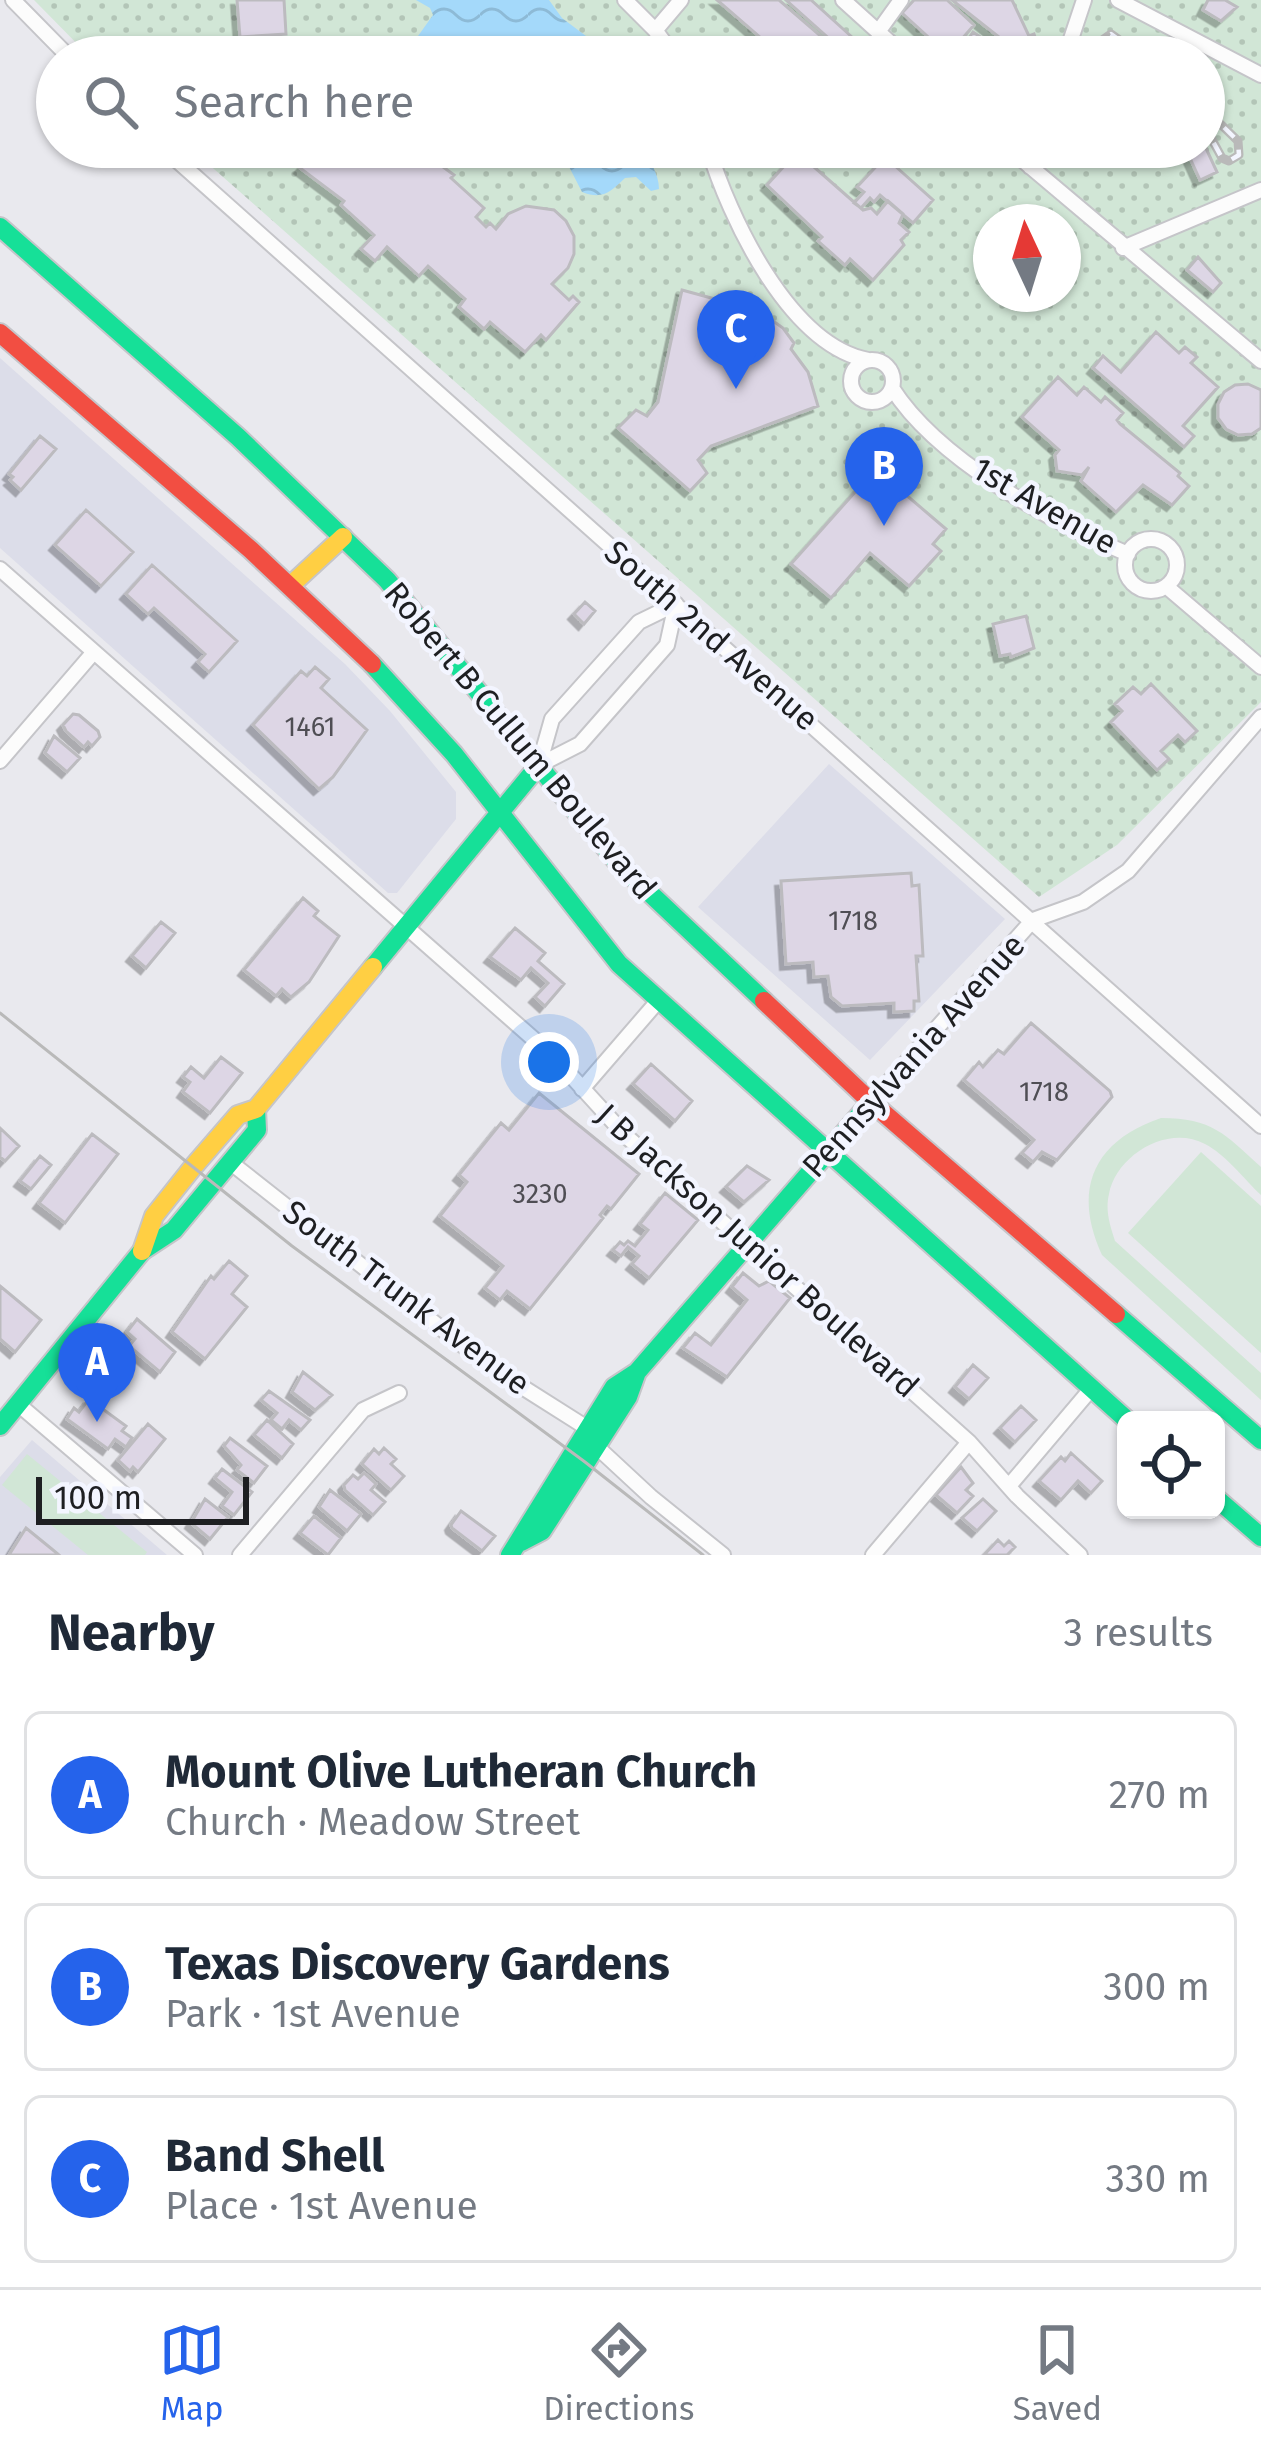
<!DOCTYPE html>
<html lang="en">
<head>
<meta charset="utf-8">
<style>
  body { margin:0; font-family:"Fira Sans",sans-serif; background:#f2f2f3; color:#1f2937 }
  .controls { position:absolute; right:36px; bottom:36px; display:grid; overflow:hidden; border-radius:18px; box-shadow:0 3px 9px #0004 }
  .controls button { width:108px; height:108px; display:grid; place-items:center; padding:0; border:0; border-bottom:3px solid #e0e1e3; background:#fff; color:#1f2937; font:60px sans-serif }
  .compass { position:absolute; left:973px; top:204px; width:108px; height:108px; border-radius:50%; background:#fff; box-shadow:0 3px 9px #0004; rotate:356deg }
  .scale { position:absolute; left:36px; bottom:30px; width:213px; box-sizing:border-box; padding-left:12px; border:6px solid #1e1f22; border-top:0; font-size:33px; line-height:42px; white-space:nowrap; color:#1e1f22; -webkit-text-stroke:9px #f3f5ff; paint-order:stroke }
  .you { position:absolute; left:549px; top:1062px; width:42px; height:42px; margin:-30px; border:9px solid #fff; border-radius:50%; background:#1a73e8; box-shadow:0 0 0 18px #1a73e833 }
  .badge { display:grid; place-items:center; width:78px; height:78px; border-radius:50%; background:#2563eb; color:#fff; font-size:39px; font-weight:700 }
  .pin { position:absolute; translate:-50% -99px; filter:drop-shadow(0 3px 6px #0008) }
  .pin::after { content:''; position:absolute; top:63px; width:42px; height:36px; background:inherit; clip-path:polygon(0 0,100% 0,50% 100%) }
  .list { margin:0; padding:0; list-style:none }
  h2 { display:flex; justify-content:space-between; align-items:center; height:156px; margin:0; padding:0 48px; font-size:51px }
  h2 small { font-size:39px; font-weight:400; color:#747a83 }
  .list li { display:grid; grid-template-columns:78px 1fr auto; gap:36px; align-items:center; box-sizing:border-box; height:168px; margin:0 24px 24px; padding:0 24px; border:3px solid #e0e1e3; border-radius:18px }
  .list b { display:block; font-size:45px; white-space:nowrap }
  .list p { margin:0; font-size:39px; white-space:nowrap; color:#747a83 }
  .list em { font-size:39px; font-style:normal; color:#747a83 }
  .icon { flex:none; width:66px; height:66px; fill:none; stroke:currentColor; stroke-width:2; stroke-linecap:round; stroke-linejoin:round }
  .map { position:relative; flex:none; width:1261px; height:1555px; overflow:hidden }
  .search { position:absolute; background:#fff; box-shadow:0 3px 9px #0004; left:36px; right:36px; top:36px; height:132px; display:flex; align-items:center; gap:30px; box-sizing:border-box; padding:0 42px; border-radius:66px; color:#747a83; font-size:45px }
  .sheet { height:732px; background:#fff }
  nav { display:flex; justify-content:space-around; align-items:center; box-sizing:border-box; height:168px; border-top:3px solid #e0e1e3; background:#fff; font-size:33px; color:#747a83 }
  nav a { display:grid; justify-items:center; gap:6px }
  nav .on { color:#2563eb }
  .map>svg:first-child { display:block }
  .built { fill:#dcdde9 }
  .grass { fill:#d1e6d6 }
  .park { fill:url(#park-dots); fill-rule:evenodd }
  .water { fill:url(#water-waves) }
  .building { fill:#ddd6e5; stroke:#bcbbbf; stroke-width:3; filter:url(#shadow) }
  .lines { fill:none; stroke-linecap:round; stroke-linejoin:round }
  .street-casing { stroke:#c5c5c9; stroke-width:18 }
  .fast-casing { stroke:#c5c5c9; stroke-width:22 }
  .slow-casing { stroke:#c5c5c9; stroke-width:22 }
  .jam-casing { stroke:#c5c5c9; stroke-width:22 }
  .street { stroke:#fcfcfc; stroke-width:14 }
  .fast { stroke:#16e098; stroke-width:18 }
  .slow { stroke:#ffcf43; stroke-width:18 }
  .jam { stroke:#f24e42; stroke-width:18 }
  .tram { stroke:#b9b9b9; stroke-width:3 }
  .rail-casing { stroke:#b9b9b9; stroke-width:9 }
  .rail { stroke:#f3f5ff; stroke-width:4.5; stroke-dasharray:14; stroke-linecap:butt }
  .labels { text-anchor:middle; stroke-width:9; stroke-linejoin:round; paint-order:stroke }
  .number-label { font-size:27px; fill:#4f4e54 }
  .street-label { font-size:33px; fill:#1e1f22; stroke:#f3f5ff }
</style>
</head>
<body>
<div class="map">
<svg width="1261" height="1555" viewBox="0 0 1261 1555">
  <defs>
    <pattern id="park-dots" width="8" height="8" patternUnits="userSpaceOnUse" patternTransform="scale(3)"><rect width="8" height="8" fill="#d1e6d6"/><path d="M2 2h.1M6 6h.1" fill="none" stroke="#b3c5b7" stroke-width="1.8" stroke-linecap="round"/></pattern>
    <pattern id="water-waves" width="16" height="10" patternUnits="userSpaceOnUse" patternTransform="scale(3)"><rect width="16" height="10" fill="#a4d9fa"/><path d="M0 5q4-4 8 0t8 0" fill="none" stroke="#8dbad6"/></pattern>
    <filter id="shadow"><feDropShadow dx="-5.5" dy="5.5" stdDeviation="0" flood-color="#0004"/></filter>
  </defs>
  <rect width="100%" height="100%" fill="#e9e9ee"/>
  <path class="built" d="M0,358L345,664L390,711L456,792V819L397,893H388L0,548Z
    M829,764L1005,919L870,1060L698,907Z
    M32,1440L167,1555H0V1477Z"/>
  <path class="grass" d="M1161,1118C1212,1118 1225,1134 1261,1167V1195C1244,1179 1225,1154 1205,1144C1167,1124 1116,1156 1109,1194C1105,1211 1110,1225 1115,1241L1261,1373V1400L1102,1255C1072,1190 1093,1141 1161,1118Z
    M1201,1152L1261,1206V1353L1128,1233Z
    M27,1454L147,1552L145,1555H88L2,1485Z"/>
  <path class="park" d="M34,0H1261V702L1117,845L1039,897L189,147H1204V57H90ZM991,222H1063V294H991Z"/>
  <path class="water" d="M416,0H549L562,18L614,57L429,56L419,49L418,36L433,15L430,8Z
    M552,147H646C649,163 659,173 659,189L651,191L636,177L625,178C610,192 603,200 582,192L563,155Z"/>
  <path class="building" d="M237,0H284L286,34L240,37Z
    M717,0H779L838,51L833,57H783Z
    M786,0H811L853,38L842,50Z
    M914,0H947L974,25L948,55L902,13Z
    M952,0H1012L1029,36L1034,34L1039,49L1045,50L1042,57H1026L1022,52L1013,55L1009,45Z
    M1208,0H1225L1237,7L1221,21L1203,10Z
    M973,32L1006,54L1004,57H956Z
    M1204,144L1217,172L1200,180L1185,147Z
    M313,147H416L454,175L451,178L484,208L476,217L486,227L490,223L496,229L508,214L526,206L554,210L566,221L574,236V254L568,268L552,284L569,300L573,296L579,302L546,340L541,335L525,352L490,322L484,329L459,307L465,299L428,266L419,276L387,247L375,261L361,249L374,235L341,205L344,201L300,168L316,150Z
    M797,152L863,210L871,208L877,214L888,201L903,214L899,223L909,232L901,240L904,245L873,280L850,259L845,265L818,241L822,237L767,185Z
    M885,157L933,200L913,223L880,195L874,202L870,198L861,208L854,203L864,192L857,187Z
    M1198,257L1221,283L1213,292L1187,270Z
    M682,290L715,299L719,295L752,306L783,328L794,343L791,349L808,372L818,406L711,446L698,460L707,473L690,491L618,428L636,410L647,416L658,402Z
    M1156,332L1179,353L1185,347L1197,357L1191,363L1218,387L1183,426L1194,436L1184,447L1093,368L1103,356L1121,372Z
    M1058,377L1077,395L1084,387L1101,402L1105,397L1123,413L1117,420L1120,424L1180,473L1178,476L1189,486L1172,505L1143,485L1116,512L1081,481L1089,467L1082,475L1057,471L1055,455L1059,450L1022,417Z
    M1248,384L1261,390V428L1252,434L1238,435L1226,429L1218,418V404L1224,392L1235,385Z
    M40,436L56,449L21,490L10,480L13,477L9,474Z
    M889,454L918,479L905,494L946,529L933,544L941,551L909,586L870,553L831,598L791,564Z
    M86,510L133,552L101,586L55,545Z
    M152,565L237,641L209,672L198,662L205,654L154,608L148,614L126,594Z
    M585,602L595,611L584,624L574,614Z
    M1026,616L1034,648L1011,657L1010,654L1000,656L993,624Z
    M315,667L329,679L321,688L367,730L333,777L319,789L253,725L301,671L307,676Z
    M1151,684L1197,731L1185,742L1178,735L1161,751L1169,759L1157,770L1111,722L1122,711L1115,704L1133,687L1141,694Z
    M73,714L79,715L98,731L100,737L92,746L88,742L84,747L66,731L63,725Z
    M54,736L80,758L67,772L45,753Z
    M911,873L912,886L919,885L923,956H916L919,1001H914V1011L894,1012V1003L842,1006L831,997L828,976L814,977L813,962L786,964L781,881Z
    M303,898L318,911L314,916L339,936L309,982L291,997L282,989L276,996L244,970Z
    M161,922L175,933L146,968L132,956Z
    M515,928L545,953L538,961L564,984L545,1006L535,997L548,983L531,968L521,980L490,957Z
    M1031,1023L1110,1091L1112,1097L1057,1160L1042,1152L1033,1162L1022,1153L1034,1140L964,1080L979,1062L983,1067L998,1050L1004,1054Z
    M221,1057L242,1073L210,1113L183,1092L190,1082L183,1077L191,1067L204,1078Z
    M651,1064L692,1101L675,1121L633,1084Z
    M539,1093L639,1174L611,1209L607,1206L600,1215L603,1218L530,1309L507,1291L500,1300L485,1288L503,1266L440,1216L467,1182L459,1175L501,1123L509,1130Z
    M0,1128L19,1146L5,1161L0,1157Z
    M92,1134L118,1154L65,1223L39,1203Z
    M40,1156L51,1165L31,1189L20,1181Z
    M747,1166L769,1180L744,1202L726,1187Z
    M665,1193L698,1220L649,1278L632,1264L639,1256L628,1247L621,1256L613,1250L620,1242L624,1245L628,1241L635,1246L648,1230L640,1224Z
    M229,1261L247,1276L232,1294L247,1307L205,1359L172,1332L211,1276L214,1279Z
    M743,1273L759,1286L769,1281L790,1298L727,1377L683,1348L695,1333L711,1345L747,1300L732,1287Z
    M0,1286L41,1320L15,1352L0,1339Z
    M137,1319L175,1352L160,1372L129,1346L135,1339L127,1332Z
    M973,1365L988,1378L969,1399L955,1387Z
    M303,1372L332,1395L315,1410L292,1392Z
    M269,1391L310,1420L301,1430L289,1420L282,1429L271,1420L277,1413L261,1400Z
    M89,1399L126,1426L122,1431L132,1438L126,1447L115,1439L108,1449L67,1419L74,1408L79,1412Z
    M1021,1406L1036,1420L1015,1442L1000,1428Z
    M267,1420L293,1444L282,1458L254,1435Z
    M148,1424L165,1439L138,1472L133,1467L130,1471L118,1460Z
    M230,1438L267,1466L254,1483L237,1470L241,1465L224,1446Z
    M384,1448L396,1459L391,1464L404,1476L391,1490L362,1464L374,1449L379,1454Z
    M1071,1453L1102,1481L1091,1493L1078,1481L1061,1500L1039,1481L1061,1457L1065,1461Z
    M961,1467L973,1483L966,1490L973,1496L957,1513L936,1495Z
    M222,1469L252,1492L234,1515L222,1506L232,1492L215,1478Z
    M364,1473L376,1484L371,1490L385,1502L373,1515L345,1490L344,1485L353,1475L358,1479Z
    M330,1490L361,1514L347,1531L319,1507Z
    M205,1499L228,1517L210,1539L191,1523Z
    M983,1499L996,1511L977,1531L962,1518Z
    M461,1511L495,1536L482,1551L452,1528L451,1525Z
    M314,1516L341,1538L328,1555L300,1533Z
    M26,1528L53,1550L59,1555H9Z
    M998,1540L1004,1546L1009,1541L1015,1547L1007,1555H984Z"/>
  <g class="lines">
    <g class="street-casing">
      <path id="street" d="M13,0L69,57
        M625,0L655,30L675,57
        M843,0L906,57
        M1118,0L1261,75
        M659,26L681,0
        M878,32L901,0
        M1065,57L1084,0
        M162,147L1261,1126
        M708,147C729,217 789,345 868,360
        M1007,147L1261,361
        M1030,167L1036,147
        M1123,248L1261,190
        M851 381a21 21 0 1 1 42 0a21 21 0 1 1-42 0Z
        M892,388C937,459 1051,522 1128,554
        M1125 565a26 26 0 1 1 52 0a26 26 0 1 1-52 0Z
        M0,569L554,1057L626,1136L969,1442L1017,1496L1080,1555
        M1167,587L1261,667
        M0,761L93,653
        M539,765L580,744L667,645L676,604
        M539,765L552,719L639,622L676,604
        M582,1089L658,1001
        M871,1102L1033,920L1083,902L1128,871L1261,717
        M230,1162L489,1366L587,1428
        M18,1404L195,1555
        M596,1446L651,1497L723,1555
        M1009,1486L1091,1389
        M240,1555L363,1410L399,1393
        M873,1555L969,1442"/>
    </g>
    <g class="fast-casing">
      <path id="fast" d="M0,227L238,437L387,580L618,863L764,1001
        M372,664L454,754L619,964L1127,1420
        M373,967L539,765
        M1116,1314L1261,1440
        M0,1426L142,1251L174,1230L257,1130L256,1109
        M1216,1498L1261,1537
        M521,1542L542,1531L628,1397L637,1372L871,1102
        M510,1555L614,1387L637,1372"/>
    </g>
    <g class="slow-casing">
      <path id="slow" d="M291,585L343,537
        M142,1251L154,1216L193,1167L238,1115L256,1109L373,967"/>
    </g>
    <g class="jam-casing">
      <path id="jam" d="M0,333L251,550L372,664
        M764,1001L871,1102L1116,1314"/>
    </g>
    <use href="#street" class="street"/>
    <use href="#fast" class="fast"/>
    <use href="#slow" class="slow"/>
    <use href="#jam" class="jam"/>
    <path class="tram" d="M0,1013L292,1246L585,1462L703,1555"/>
    <g class="rail-casing">
      <path id="rail" d="M1099,57L1101,41L1111,34L1143,57
        M1204,108L1238,141L1239,155L1229,161L1222,158L1204,125"/>
    </g>
    <use href="#rail" class="rail"/>
  </g>
  <g class="labels">
    <g class="number-label">
      <text x="310" y="736">1461</text>
      <text x="853" y="930">1718</text>
      <text x="1044" y="1101">1718</text>
      <text x="540" y="1203">3230</text>
    </g>
    <g class="street-label">
      <text transform="translate(1045 505) rotate(30)" y="12">1st Avenue</text>
      <text transform="translate(712 635) rotate(41)" y="12">South 2nd Avenue</text>
      <text transform="translate(521 740) rotate(50)" y="12">Robert B Cullum Boulevard</text>
      <text transform="translate(913 1055) rotate(-48)" y="12">Pennsylvania Avenue</text>
      <text transform="translate(758 1250) rotate(42)" y="12">J B Jackson Junior Boulevard</text>
      <text transform="translate(407 1297) rotate(37)" y="12">South Trunk Avenue</text>
    </g>
  </g>
</svg>
<div class="controls">
<button><svg class="icon" aria-label="locate" viewBox="0 0 24 24"><circle cx="12" cy="12" r="6"/><path d="M12 2v4M12 18v4M2 12h4M18 12h4"/></svg></button>
</div>
<svg class="compass" viewBox="-18 -18 36 36"><path d="M0-13l5 13h-10z" fill="#e53935"/><path d="M0 13l5-13h-10z" fill="#747a83"/></svg>
<div class="scale">100 m</div>
<div class="you"></div>
<div class="pin badge" style="left:97px;top:1422px">A</div>
<div class="pin badge" style="left:884px;top:526px">B</div>
<div class="pin badge" style="left:736px;top:389px">C</div>
<div class="search"><svg class="icon" aria-label="search" viewBox="0 0 24 24"><circle cx="10" cy="10" r="6"/><path d="M15 15l6 6"/></svg>Search here</div>
</div>
<section class="sheet">
<h2>Nearby<small>3 results</small></h2>
<ul class="list">
<li><span class="badge">A</span><div><b>Mount Olive Lutheran Church</b><p>Church · Meadow Street</p></div><em>270 m</em></li>
<li><span class="badge">B</span><div><b>Texas Discovery Gardens</b><p>Park · 1st Avenue</p></div><em>300 m</em></li>
<li><span class="badge">C</span><div><b>Band Shell</b><p>Place · 1st Avenue</p></div><em>330 m</em></li>
</ul>
</section>
<nav>
<a class="on"><svg class="icon" aria-label="map" viewBox="0 0 24 24"><path d="M3 6l6-2 6 2 6-2v14l-6 2-6-2-6 2zM9 4v14M15 6v14"/></svg>Map</a>
<a><svg class="icon" aria-label="directions" viewBox="0 0 24 24"><path d="M12 3l9 9-9 9-9-9zM9 14v-3h6M13 9l2 2-2 2"/></svg>Directions</a>
<a><svg class="icon" aria-label="saved" viewBox="0 0 24 24"><path d="M7 4h10v16l-5-4-5 4z"/></svg>Saved</a>
</nav>
</body>
</html>
